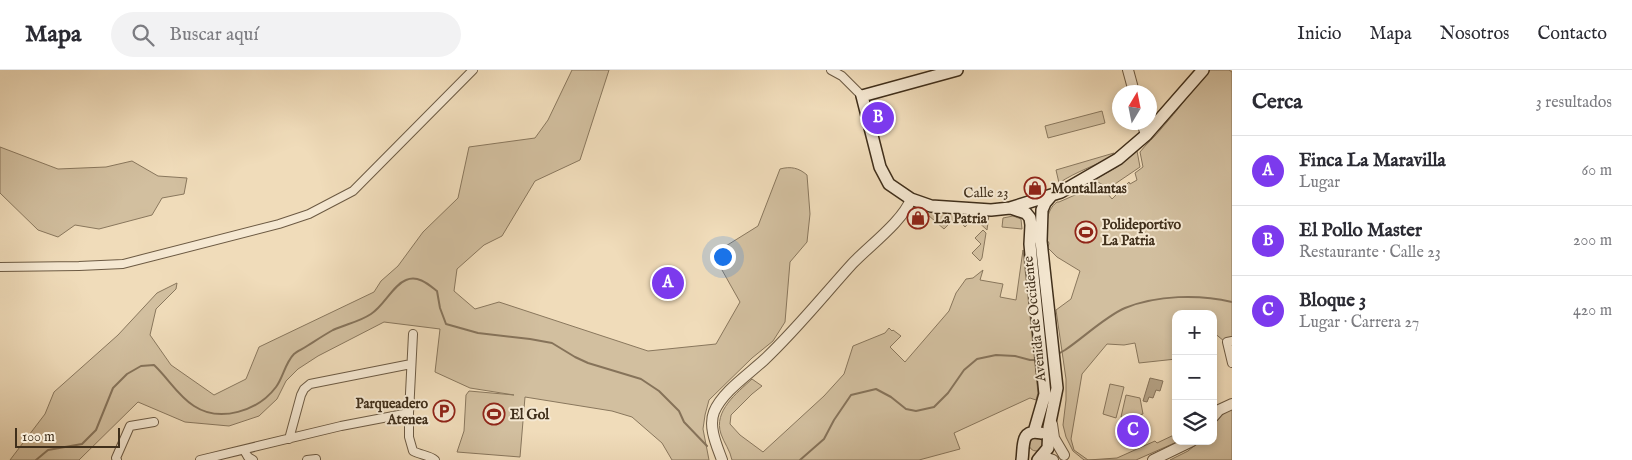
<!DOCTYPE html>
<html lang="es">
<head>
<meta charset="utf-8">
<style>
  body { margin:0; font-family:"IM FELL English",serif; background:#f2f2f3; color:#2b2b33 }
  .controls { position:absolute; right:15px; bottom:15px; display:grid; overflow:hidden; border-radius:10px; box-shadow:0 2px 8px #0003 }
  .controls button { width:45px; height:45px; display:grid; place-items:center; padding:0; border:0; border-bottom:1px solid #e1e1e2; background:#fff; color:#2b2b33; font:25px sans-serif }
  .compass { position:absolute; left:1112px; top:15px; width:45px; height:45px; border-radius:50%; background:#fff; box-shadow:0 2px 8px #0003; rotate:10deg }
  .scale { position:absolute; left:15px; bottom:12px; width:105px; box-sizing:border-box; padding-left:5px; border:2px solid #402f1b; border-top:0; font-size:14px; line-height:18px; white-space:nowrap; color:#402f1b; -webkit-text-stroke:4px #f5e8d2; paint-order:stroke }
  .you { position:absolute; left:722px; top:186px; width:18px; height:18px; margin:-12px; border:4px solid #fff; border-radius:50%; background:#1a73e8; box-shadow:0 0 0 8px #1a73e833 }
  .badge { display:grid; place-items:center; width:32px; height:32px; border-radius:50%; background:#7c3aed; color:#fff; font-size:16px; font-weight:700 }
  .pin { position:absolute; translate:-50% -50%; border:2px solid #fff; box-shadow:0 1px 5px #0006 }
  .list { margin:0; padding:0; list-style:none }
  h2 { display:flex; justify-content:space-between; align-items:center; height:65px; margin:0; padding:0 20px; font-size:21px }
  h2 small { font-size:16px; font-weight:400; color:#7c7c81 }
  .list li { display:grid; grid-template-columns:32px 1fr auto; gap:15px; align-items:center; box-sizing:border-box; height:70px; padding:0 20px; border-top:1px solid #e1e1e2 }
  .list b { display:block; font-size:19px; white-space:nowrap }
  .list p { margin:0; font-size:16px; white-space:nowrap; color:#7c7c81 }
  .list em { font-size:16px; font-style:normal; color:#7c7c81 }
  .icon { flex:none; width:28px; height:28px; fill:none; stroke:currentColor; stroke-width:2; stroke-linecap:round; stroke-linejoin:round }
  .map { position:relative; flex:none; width:1232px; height:390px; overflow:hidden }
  header { display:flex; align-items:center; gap:30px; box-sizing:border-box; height:70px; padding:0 25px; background:#fff; border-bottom:1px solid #e1e1e2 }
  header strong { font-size:24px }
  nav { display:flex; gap:28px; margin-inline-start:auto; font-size:18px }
  .search { width:350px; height:45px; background:#f2f2f3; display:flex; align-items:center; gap:12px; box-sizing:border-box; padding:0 18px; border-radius:28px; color:#7c7c81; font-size:19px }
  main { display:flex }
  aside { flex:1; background:#fff }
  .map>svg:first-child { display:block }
  .green { fill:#d2bf9f; stroke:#89775d }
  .water { fill:#b4a184; stroke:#86735a }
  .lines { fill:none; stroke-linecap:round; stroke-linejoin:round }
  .stream { stroke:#86735a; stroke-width:2 }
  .minor-casing { stroke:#6c5a43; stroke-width:10 }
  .tertiary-casing { stroke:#6c5a43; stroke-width:12 }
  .secondary-casing { stroke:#402f1b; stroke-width:14 }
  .minor { stroke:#f5e8d2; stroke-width:8 }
  .tertiary { stroke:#f5e8d2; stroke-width:10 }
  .secondary { stroke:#f5e8d2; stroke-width:11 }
  .labels { text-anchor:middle; stroke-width:4; stroke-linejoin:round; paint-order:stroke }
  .poi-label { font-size:14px; font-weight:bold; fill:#402f1b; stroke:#f5e8d2; text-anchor:start }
  .street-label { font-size:14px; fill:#402f1b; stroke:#f5e8d2 }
</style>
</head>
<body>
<header>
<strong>Mapa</strong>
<div class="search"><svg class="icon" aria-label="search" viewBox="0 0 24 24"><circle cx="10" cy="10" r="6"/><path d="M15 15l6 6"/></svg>Buscar aquí</div>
<nav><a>Inicio</a><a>Mapa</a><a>Nosotros</a><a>Contacto</a></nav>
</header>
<main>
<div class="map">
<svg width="1232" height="390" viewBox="0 0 1232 390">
  <rect width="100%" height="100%" fill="#f0dcba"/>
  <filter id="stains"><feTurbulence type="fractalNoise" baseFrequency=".004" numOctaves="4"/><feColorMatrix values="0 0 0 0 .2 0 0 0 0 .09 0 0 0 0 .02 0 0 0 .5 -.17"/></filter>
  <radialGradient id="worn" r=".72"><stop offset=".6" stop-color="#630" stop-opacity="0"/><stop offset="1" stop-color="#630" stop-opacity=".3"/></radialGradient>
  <path class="green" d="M572,0H609L580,90L535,111L502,166L484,175L457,199L454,221L475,239L499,232L648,281L716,274L740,232L713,184L758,156L780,99C791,96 799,98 807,105L810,144L807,172L790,192L785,252L773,271L752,288L709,330L705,345L703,359L709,390H672L662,373L632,347L612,341L525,327L520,387L457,382L464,361L466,325L469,321L514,325L470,318L435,302L440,259L384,252L318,286L298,299L286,311L277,329L259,346L229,356L185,352L138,332L79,390H10L45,344L54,322L118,265L157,223L177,213L176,219L156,239L150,265L171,295L214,325L246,309L259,277L374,222L381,211L398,196L423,162L458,128L469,77L535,68L548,50Z
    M1208,0H1229L1232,2V269L1224,271L1213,262V244H1176V289L1139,293L1135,273L1124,275L1107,274L1082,304L1071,369L1074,380L1088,390L1117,388L1155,371L1157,373L1176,364V371H1179L1136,390H1084L1073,381L1066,367L1063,355L1066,330V309L1056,240L1071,229L1080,201L1057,187L1048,178L1049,173L1047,170C1047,156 1045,141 1057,132H1059L1098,115L1108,119L1110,118L1111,121L1108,124L1112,129L1129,112L1130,114L1137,110L1135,103L1143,97L1140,82C1146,74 1155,67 1161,59C1178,40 1193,20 1208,0Z
    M1102,41L1105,53L1048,68L1045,56Z
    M0,77L58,99L106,97L132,91L158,106L187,108L184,124L162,128L152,145L99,159L75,155L58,167L38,160L0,123Z
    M1137,81L1140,97L1109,118L1094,110L1117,97Z
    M1114,83L1115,85C1097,95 1077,101 1059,113L1056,100Z
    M921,137C933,143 943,143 956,142C967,142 979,144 989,145L987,160L974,148L965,157L956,147L944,159L920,138Z
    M1013,146L1021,149L1022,159L1002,157L1003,148Z
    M983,160L986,163L982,188L980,191L972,183L981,174L975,168Z
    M1023,180L1038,323L1036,330L1030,328L954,363L960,379L919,390H732C730,380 724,373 721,364C713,341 737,323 752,309L762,316L752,324L731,345L730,354L740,365L763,382L824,326L844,304L853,276L885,263L889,258L892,261L893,260L901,266L890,277L905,292L949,241L956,223L966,209L973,208L983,200L980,210L1003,214L1000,227L1016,230Z
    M1110,314L1124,317L1116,348L1103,344Z
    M1126,325L1140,328L1143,344L1126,348L1121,347Z
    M1232,339V390H1170L1188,381L1200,371H1213V355L1223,344Z
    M1029 374a7 7 0 1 1 14 0a7 7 0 1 1-14 0Z"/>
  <path class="water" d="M1150,308L1163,311L1160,321L1156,320L1153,328L1149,327L1147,332L1143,331Z"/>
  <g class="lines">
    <path class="stream" d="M1058,284L1065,280C1083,268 1106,246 1125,238C1157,225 1199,224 1232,232
      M36,390L48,380L82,374L96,360L113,318L127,304L141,296L154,295C168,308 178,326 194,336C220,353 258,341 276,317C283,308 285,293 294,284C297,281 303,279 307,276C315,271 324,265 333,260C346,254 359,252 371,244C384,236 393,215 406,210C418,205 428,214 437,221L440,238L446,254L478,263L530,269L552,273L575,287L588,293L641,309L659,321L679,341L684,352L707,376
      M800,390L824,369L834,350L851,325L876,319L891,327L906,339L916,341L934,337L948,323L964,300L977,289L996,285L1015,286L1030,290H1037"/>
    <g class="minor-casing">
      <path id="minor" d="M831,0L842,6L862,26
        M0,197L79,196L123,194L279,154L309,144L353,121L473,0
        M1232,271L1227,272L1232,293
        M409,343L413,264
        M289,369L301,325L304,319L310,314L411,294
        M244,380L248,387L253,390
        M117,390L116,388L130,356L154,352
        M200,390L341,356L409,343V367L413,381C420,385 429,385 435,390
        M307,390L316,389"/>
    </g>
    <g class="tertiary-casing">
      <path id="tertiary" d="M1128,0L1134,22
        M1142,52L1146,65
        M1213,347L1219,340L1232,334
        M1052,354L1054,368L1064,385
        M1041,386L1053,390
        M722,390C717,376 708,357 714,342C722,322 749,304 764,290C796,260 823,226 852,194C869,176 903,151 911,129
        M1153,390L1192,371"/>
    </g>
    <g class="secondary-casing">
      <path id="secondary" d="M957,0L862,26L880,97L889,114L911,129L931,136L991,140L1010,138L1061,122L1118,89L1146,65L1203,0
        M1011,138L1026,143L1030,148L1031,155L1030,174L1032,196L1045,324L1034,362
        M1022,390C1024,377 1020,358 1041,363
        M1038,390L1048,378L1049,357L1057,318L1041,171L1042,140L1045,133L1051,126"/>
    </g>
    <use href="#minor" class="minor"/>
    <use href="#tertiary" class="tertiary"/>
    <use href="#secondary" class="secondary"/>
  </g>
  <defs>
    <g id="shop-ring" transform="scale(1.125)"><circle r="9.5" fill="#f5e8d2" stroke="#8f2418" stroke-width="1.5"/><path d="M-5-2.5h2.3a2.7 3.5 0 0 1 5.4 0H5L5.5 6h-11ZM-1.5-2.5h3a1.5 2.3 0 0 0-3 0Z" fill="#8f2418"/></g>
    <g id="stadium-ring" transform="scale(1.125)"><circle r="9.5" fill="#f5e8d2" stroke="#8f2418" stroke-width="1.5"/><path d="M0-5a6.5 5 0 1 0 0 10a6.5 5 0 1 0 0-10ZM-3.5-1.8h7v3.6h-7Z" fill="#8f2418"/></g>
    <g id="parking-ring" transform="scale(1.125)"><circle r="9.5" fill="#f5e8d2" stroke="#8f2418" stroke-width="1.5"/><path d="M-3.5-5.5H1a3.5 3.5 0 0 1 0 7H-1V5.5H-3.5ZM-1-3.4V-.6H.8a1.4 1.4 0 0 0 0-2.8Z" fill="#8f2418"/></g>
  </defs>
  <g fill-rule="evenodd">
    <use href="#shop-ring" x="1035" y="118"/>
    <use href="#shop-ring" x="918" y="148"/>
    <use href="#stadium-ring" x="1086" y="162"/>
    <use href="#parking-ring" x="444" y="341"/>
    <use href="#stadium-ring" x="494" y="344"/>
  </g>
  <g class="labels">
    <g class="poi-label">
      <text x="1051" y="123">Montallantas</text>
      <text x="934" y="153">La Patria</text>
      <text x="1102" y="159">Polideportivo<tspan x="1102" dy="16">La Patria</tspan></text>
      <text x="428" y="338" text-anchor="end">Parqueadero<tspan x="428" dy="16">Atenea</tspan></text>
      <text x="510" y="349">El Gol</text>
    </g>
    <g class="street-label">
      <text transform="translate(986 122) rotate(-1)" y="5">Calle 23</text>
      <text transform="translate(1034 249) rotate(-96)" y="5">Avenida de Occidente</text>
    </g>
  </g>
  <rect width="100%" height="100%" filter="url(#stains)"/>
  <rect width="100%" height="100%" fill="url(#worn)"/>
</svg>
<div class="controls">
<button>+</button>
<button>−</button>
<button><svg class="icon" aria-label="layers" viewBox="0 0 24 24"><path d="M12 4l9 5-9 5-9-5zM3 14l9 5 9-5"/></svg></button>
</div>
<svg class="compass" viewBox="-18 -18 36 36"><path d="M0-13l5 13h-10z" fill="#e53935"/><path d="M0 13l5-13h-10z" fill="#7c7c81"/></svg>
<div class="scale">100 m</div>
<div class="you"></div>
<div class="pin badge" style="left:668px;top:213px">A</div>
<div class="pin badge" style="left:878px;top:48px">B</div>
<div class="pin badge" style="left:1133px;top:361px">C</div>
</div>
<aside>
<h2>Cerca<small>3 resultados</small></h2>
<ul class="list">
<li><span class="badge">A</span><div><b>Finca La Maravilla</b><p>Lugar</p></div><em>60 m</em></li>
<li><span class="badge">B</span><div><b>El Pollo Master</b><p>Restaurante · Calle 23</p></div><em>200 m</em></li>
<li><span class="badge">C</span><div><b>Bloque 3</b><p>Lugar · Carrera 27</p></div><em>420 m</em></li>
</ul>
</aside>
</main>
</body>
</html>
